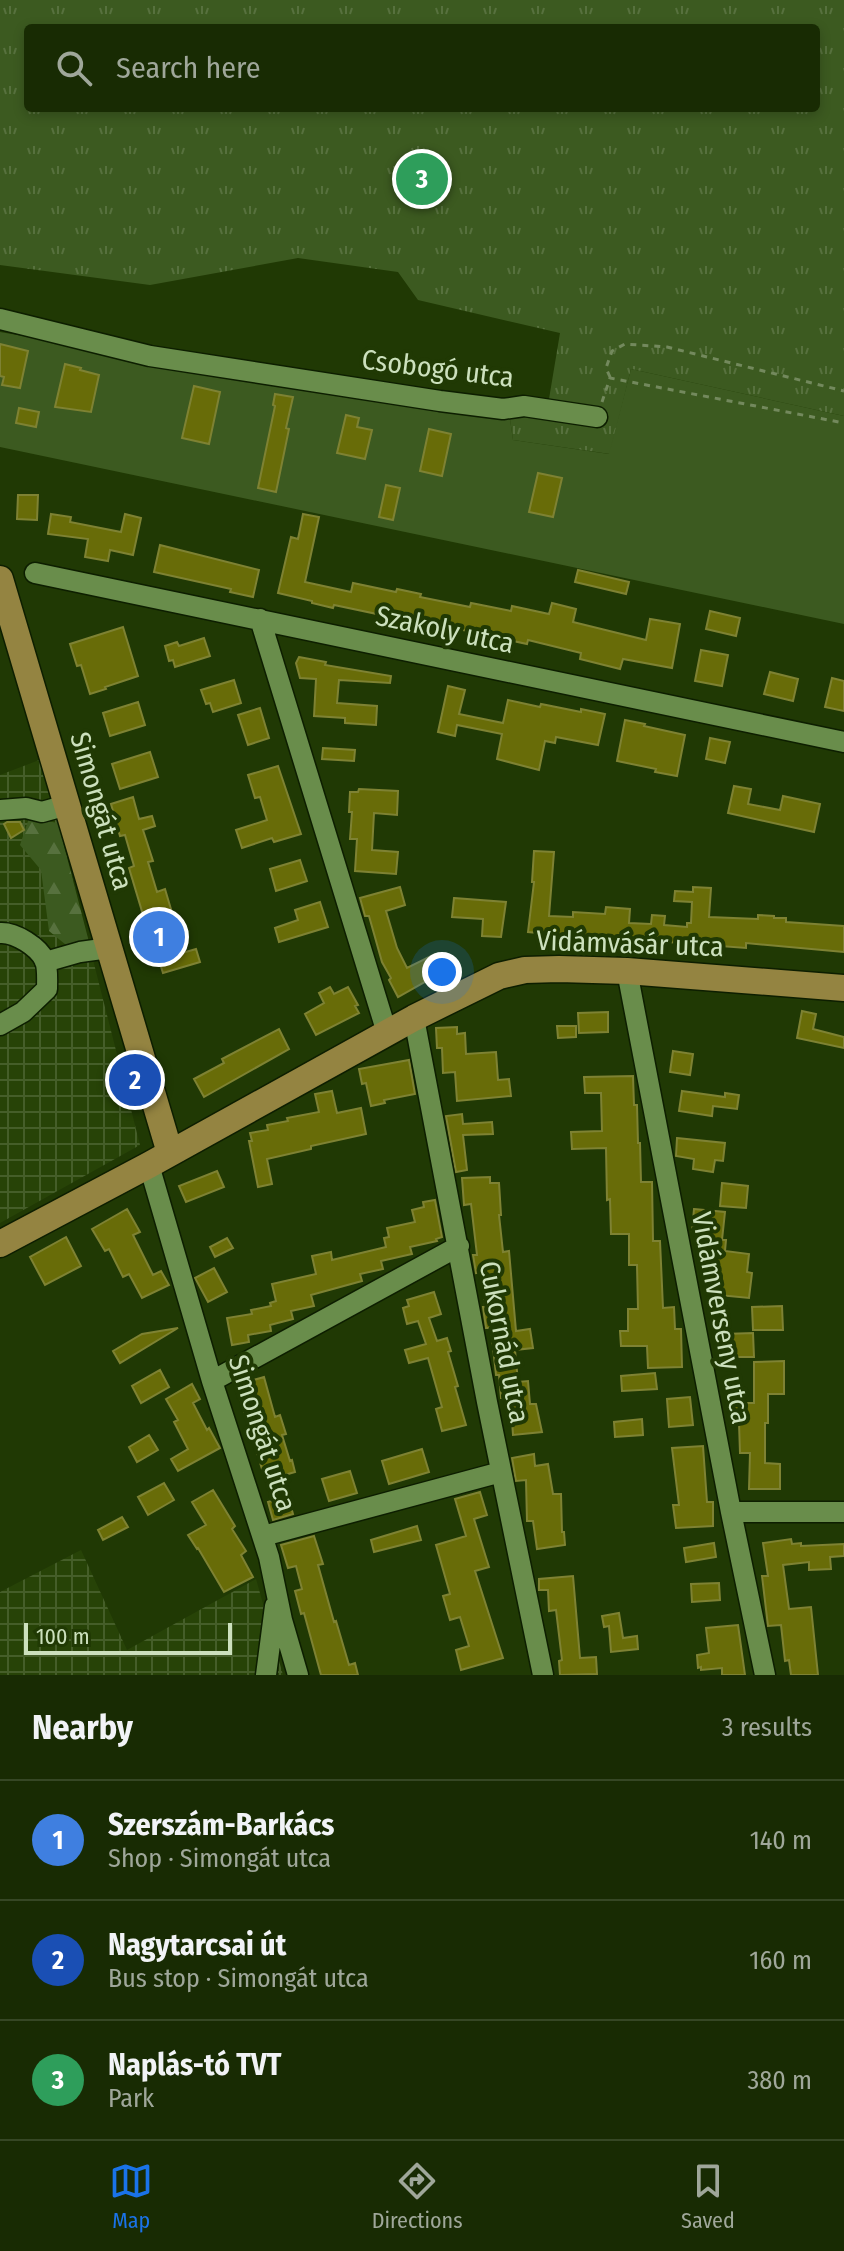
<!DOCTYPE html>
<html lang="en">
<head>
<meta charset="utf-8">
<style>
  body { margin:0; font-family:"Fira Sans Condensed",sans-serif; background:#21330d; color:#f1f3f6 }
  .scale { position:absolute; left:24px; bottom:20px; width:208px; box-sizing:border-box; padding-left:8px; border:4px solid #cce0bd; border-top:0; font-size:22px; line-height:28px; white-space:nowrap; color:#cce0bd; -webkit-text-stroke:6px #203904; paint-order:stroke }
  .you { position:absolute; left:442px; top:972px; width:28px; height:28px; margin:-20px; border:6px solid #fff; border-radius:50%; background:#1a73e8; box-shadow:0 0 0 12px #1a73e833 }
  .badge { display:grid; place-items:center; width:52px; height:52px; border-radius:50%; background:#1a73e8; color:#fff; font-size:26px; font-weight:700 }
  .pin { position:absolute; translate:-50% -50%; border:4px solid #fff; box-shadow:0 2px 8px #0006 }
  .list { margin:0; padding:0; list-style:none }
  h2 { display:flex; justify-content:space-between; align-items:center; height:104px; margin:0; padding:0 32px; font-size:34px }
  h2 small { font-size:26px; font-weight:400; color:#9fa79a }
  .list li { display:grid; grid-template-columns:52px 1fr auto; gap:24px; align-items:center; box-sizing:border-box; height:120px; padding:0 32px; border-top:2px solid #364725 }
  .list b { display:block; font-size:30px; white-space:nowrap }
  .list p { margin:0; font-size:26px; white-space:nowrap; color:#9fa79a }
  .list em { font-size:26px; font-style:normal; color:#9fa79a }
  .icon { flex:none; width:44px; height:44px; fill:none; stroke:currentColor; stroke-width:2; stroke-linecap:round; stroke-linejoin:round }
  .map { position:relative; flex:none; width:844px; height:1675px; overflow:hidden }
  .search { position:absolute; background:#182b03; box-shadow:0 4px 12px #0003; left:24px; right:24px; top:24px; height:88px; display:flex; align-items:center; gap:20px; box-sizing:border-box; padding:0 28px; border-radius:8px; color:#9fa79a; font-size:30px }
  .sheet { height:464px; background:#182b03 }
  nav { display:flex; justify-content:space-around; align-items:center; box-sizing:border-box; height:112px; border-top:2px solid #364725; background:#182b03; font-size:22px; color:#9fa79a }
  nav a { display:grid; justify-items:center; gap:4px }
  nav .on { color:#1a73e8 }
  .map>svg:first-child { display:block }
  .industrial { fill:url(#industrial-grid) }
  .grass { fill:url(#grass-tufts); fill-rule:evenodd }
  .forest { fill:url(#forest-firs) }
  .garden { fill:#3c5a20 }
  .building { fill:#686c08; stroke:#7e8233; stroke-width:2 }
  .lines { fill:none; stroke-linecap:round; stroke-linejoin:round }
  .minor-casing { stroke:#0d1e00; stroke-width:23 }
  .major-casing { stroke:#0d1e00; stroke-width:29 }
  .path { stroke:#73895d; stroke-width:3; stroke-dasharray:6 6; stroke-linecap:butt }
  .minor { stroke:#698d4b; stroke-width:20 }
  .major { stroke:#948441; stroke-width:26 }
  .labels { text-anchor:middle; stroke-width:8; stroke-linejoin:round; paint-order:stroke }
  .street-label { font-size:28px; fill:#cce0bd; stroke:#203904 }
</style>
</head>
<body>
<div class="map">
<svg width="844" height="1675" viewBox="0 0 844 1675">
  <defs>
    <pattern id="industrial-grid" width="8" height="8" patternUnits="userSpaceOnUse" patternTransform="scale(2)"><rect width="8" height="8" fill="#274307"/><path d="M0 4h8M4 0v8" fill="none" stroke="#455e29"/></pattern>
    <pattern id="grass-tufts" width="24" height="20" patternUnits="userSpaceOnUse" patternTransform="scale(2)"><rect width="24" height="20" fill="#3c5a20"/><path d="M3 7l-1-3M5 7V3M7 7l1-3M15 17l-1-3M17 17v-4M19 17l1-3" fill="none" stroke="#57713e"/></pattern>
    <pattern id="forest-firs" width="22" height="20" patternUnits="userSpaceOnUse" patternTransform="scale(2)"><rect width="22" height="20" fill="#3c5a20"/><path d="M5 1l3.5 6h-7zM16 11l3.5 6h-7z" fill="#57713e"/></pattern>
  </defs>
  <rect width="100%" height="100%" fill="#203904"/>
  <path class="industrial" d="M42,759L140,1145L0,1223V775Z
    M81,1550L127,1650L256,1579L283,1675H0V1592Z"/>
  <path class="grass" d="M0,0H844V416L631,369L610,454L513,440L510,419L548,405L560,333L418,300L398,272L298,258L150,285L0,265ZM28,28H816V108H28Z"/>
  <path class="forest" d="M29,818L58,823L89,942L71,949L49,931L41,870L20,845Z"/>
  <path class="garden" d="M0,332L510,419L513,440L609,454L631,369L844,416V624L0,447Z"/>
  <path class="building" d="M0,344L28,351L20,388L2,385L4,377L0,376Z
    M65,364L81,368L80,370L99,375L91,412L55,407Z
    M194,386L220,392L209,444L182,438Z
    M275,394L293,397L286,428L289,429L276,492L258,488L275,406L273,405Z
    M19,408L39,412L36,427L16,423Z
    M346,415L359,418L357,427L372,430L365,459L337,453Z
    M429,429L451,434L442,476L420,471Z
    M538,473L562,478L553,517L529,512Z
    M386,485L400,488L393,520L379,517Z
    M18,495H38L37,520L17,519Z
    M51,514L71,517L70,522L121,532L125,514L141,518L133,555L110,550L108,561L85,557L88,539L48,534Z
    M303,514L319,517L305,582L351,592L353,583L396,592L397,589L421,594L420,597L470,607L471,603L511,611L512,606L549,614L552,603L576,609L573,622L646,640L650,619L680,624L672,668L623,659L620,669L580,659L581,653L528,640L527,644L449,627L448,629L334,605L333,608L312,603V601L278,593L291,537L298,539Z
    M160,545L259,570L253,597L230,592L231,589L154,572Z
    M578,570L629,582L626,594L575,582Z
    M710,611L740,618L736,636L706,629Z
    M123,627L138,676L105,687L106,689L90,694L81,665L77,666L70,644Z
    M204,638L210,656L175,667L173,660L169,661L165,646L177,642L179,646Z
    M701,650L728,655L722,686L695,681Z
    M299,657L326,662L325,665L391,676L390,683L339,680L337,703L377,706L376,725L345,723V718L314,716L316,679L300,678L296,663Z
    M770,672L798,679L793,701L764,694Z
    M832,678L844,681V711L825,707Z
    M234,680L241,703L213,712L210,703L206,704L201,690Z
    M448,686L465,690L459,714L503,723L508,700L540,707L541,704L581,712V709L605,714L598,745L556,737L555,743L545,741L539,770L497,759L502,734L457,725L455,736L438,732Z
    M138,702L145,725L110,736L103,713Z
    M260,708L269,738L248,745L238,715Z
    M625,720L645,724L644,726L685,735L677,776L655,772L656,769L617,761Z
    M710,738L730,742L725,763L706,759Z
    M323,748L355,750L354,761L322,759Z
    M150,752L158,777L120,789L112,764Z
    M278,766L301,834L274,842L272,838L242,848L236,830L267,820L260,797L255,798L248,775Z
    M734,786L751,789L748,804L780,810L783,796L820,804L814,832L728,813Z
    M359,789L398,791L397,815L374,813L372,850L398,852L396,874L355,871L357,839H350L352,812H349L350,792H358Z
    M133,797L139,819L152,816L155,826L143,830L153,861L148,862L157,892L165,889L173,916L164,919L172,948L180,945L182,953L196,949L200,962L163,973L155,948H153L129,868L134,866L125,835L120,836L111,804Z
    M7,822H20L24,830L11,838L4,824Z
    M534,851L554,852L549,916L573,917V912L605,914L606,907L630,909L629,923L651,924L652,915L665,916L664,925L687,927V923H691L692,902L674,901L675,891L693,892V887L711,888L709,917L758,919V915L774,916V918H786V922L844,926V952L746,943V948L667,942L628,941L528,932L534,882H532Z
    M300,860L307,881L276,891L270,869Z
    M400,887L405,905L386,911L397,948L407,968L435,954L444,971L398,997L389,980L391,978L382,962L369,916H365L360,898Z
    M454,898L506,902L501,937L482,936L483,919L452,917Z
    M320,902L328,927L279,942L275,928L298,920L295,910Z
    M330,987L334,994L348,987L358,1005L355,1006L359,1013L316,1035L305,1014L324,1003L319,993Z
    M802,1011L816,1014L813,1029L844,1037V1048L797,1038Z
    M608,1012V1032L579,1033L578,1013Z
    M557,1026H576V1037L558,1038Z
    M457,1027V1034L465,1033L466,1054L496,1052L498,1080L509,1079L511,1096L457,1101L455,1072L443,1073L442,1048H437L436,1028Z
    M279,1029L289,1049L204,1097L194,1079L224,1063L222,1059Z
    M673,1051L693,1054L690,1075L670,1072Z
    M409,1060L415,1094L384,1100L385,1103L371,1106L366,1083L362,1084L359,1069Z
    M633,1076L634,1105H637L638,1143H640L641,1182H652L653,1241H660L663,1308L674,1307L675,1329H681L682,1367L648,1368L647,1346H621L620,1331H628V1309H638L637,1265H629V1234H611L610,1199L607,1200L606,1148L572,1149L571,1132L602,1131L601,1093H585L584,1077Z
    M332,1091L337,1113L361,1108L366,1134L311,1146V1149L267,1159L272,1184L258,1187L249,1141H252L250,1133L268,1130L267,1125L288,1121L287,1118L319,1112L315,1094Z
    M682,1091L725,1097V1093L739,1095L737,1109L713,1106L712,1116L679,1111Z
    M462,1114L463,1124L492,1122L493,1134L463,1135L467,1170L456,1172L446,1116Z
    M677,1138L725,1143L723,1161L715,1160L713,1172L693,1169L694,1159L676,1156Z
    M217,1171L224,1187L186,1202L179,1186Z
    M490,1177V1183H499L501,1215H499L503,1252L509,1251L516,1331L530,1329L533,1348L515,1350L518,1382L528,1381L530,1404H536L542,1432L513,1435L512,1421H509L506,1398H501L499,1375H496L491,1328H486L483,1307H485L483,1272L476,1273L473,1255H477L471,1204L464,1205L462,1178Z
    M722,1183L748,1186L746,1208L720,1206Z
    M435,1200L442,1237L436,1239L437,1241L410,1247L412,1254L381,1261L383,1269L360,1274L362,1281L311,1295L314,1306L291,1311L293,1319L270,1325L271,1331L248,1335L249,1342L232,1345L227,1318L252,1314L251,1310L271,1306L270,1303L276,1301L272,1284L316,1274L312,1256L331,1252L332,1260L386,1247L384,1238L389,1237L387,1228L415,1222L412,1210L424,1207L423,1202Z
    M127,1209L140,1232L133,1235L153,1275L161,1271L169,1285L142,1298L129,1274L123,1277L109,1249L105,1251L92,1229Z
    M694,1209L725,1212L722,1240H726L725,1251L749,1254L747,1272L752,1273L749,1298L709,1294L712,1263L701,1262L704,1232L692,1231Z
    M66,1237L81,1266L45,1285L30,1257Z
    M227,1238L233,1248L215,1257L210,1247Z
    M214,1268L227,1292L208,1302L195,1278Z
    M434,1292L441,1314L429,1318L437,1341L447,1338L451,1351L448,1352L458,1386L455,1387L466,1425L442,1431L436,1409L442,1407L428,1358L409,1363L405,1350L426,1344L418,1321L407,1324L403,1308L409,1306L407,1300Z
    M782,1306L783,1330H753L752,1307Z
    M178,1328L120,1363L113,1351L142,1334Z
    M753,1333L754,1357H724V1334Z
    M784,1361V1394H768V1423H765V1463L780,1464V1489H749L750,1453H740L739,1423H734V1403H754V1362Z
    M160,1370L169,1387L141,1403L132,1386Z
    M655,1373L657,1389L622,1391L621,1376Z
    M264,1377L275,1417L280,1415L286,1434L282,1435L290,1461L292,1460L295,1472L267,1480L264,1469H262L236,1385Z
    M192,1384L200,1399L193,1403L207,1430L209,1428L220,1448L178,1471L171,1459L188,1449L174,1422L178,1420L166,1399Z
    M690,1397L693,1425L669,1427L667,1399Z
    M642,1419L643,1435L615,1437L614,1422Z
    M149,1435L158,1450L137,1462L129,1447Z
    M703,1446L707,1502H713V1526L676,1528L673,1505H679L672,1448Z
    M422,1449L429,1472L389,1484L382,1461Z
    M534,1454L535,1466L548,1464L553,1494H561L562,1532H564L565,1545L537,1549L533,1521H527L526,1480L516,1481L512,1458Z
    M350,1471L357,1493L329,1501L322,1479Z
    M164,1483L174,1500L148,1515L138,1497Z
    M213,1490L235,1526L232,1529L246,1551L241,1555L253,1577L224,1592L198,1548L197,1549L188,1535L206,1525L192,1502Z
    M480,1492L487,1515L474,1519L489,1567L475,1571L503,1658L461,1670L456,1650L469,1646L460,1617L450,1620L443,1596L450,1594L436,1545L466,1536L455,1499Z
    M288,1496L293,1514L273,1520L268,1502Z
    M122,1517L128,1527L103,1540L98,1530Z
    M417,1526L421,1540L374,1552L371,1540Z
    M314,1536L323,1564L318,1565L334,1622L336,1621L349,1665L355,1663L358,1675H321L304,1613L301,1614L295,1591L302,1589L296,1566L288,1568L281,1545Z
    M791,1539L792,1544L801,1543V1546L844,1544V1556L830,1557L831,1569L809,1570V1562L783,1565L789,1609L811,1607L818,1675H791L789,1660L785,1661L781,1625L768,1626L762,1576H768L763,1543Z
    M714,1543L716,1557L686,1562L684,1548Z
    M573,1576L580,1658L596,1657L597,1674L560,1675L559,1661L562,1660L556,1610L549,1611L548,1590H539V1579Z
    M719,1583L720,1600L692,1602L691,1584Z
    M619,1613L623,1638L637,1636L638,1649L611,1652L609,1626L604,1627L602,1616Z
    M738,1625L745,1675H722V1668L701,1670V1667L698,1668L697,1655L709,1653L706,1628Z"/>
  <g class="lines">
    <g class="minor-casing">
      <path id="minor" d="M0,319L150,356L440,401L503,409L524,406L597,417
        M35,573L844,742
        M260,619L387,1033
        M0,810L26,808L42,812L67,805
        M0,933C15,932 39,947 45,961C48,968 47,981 47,989L23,1012L0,1025
        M45,962L80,952L109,948
        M627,971L731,1512L765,1675
        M414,1018L487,1402L543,1675
        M149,1165L212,1381L269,1557L282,1620L298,1675
        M212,1381L459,1246
        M731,1512H844
        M263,1536L501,1472
        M266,1675L275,1606"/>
    </g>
    <g class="major-casing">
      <path id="major" d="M0,579L170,1153
        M0,1244L149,1165L414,1018L499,976L525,970L559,969L627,971L844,988"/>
    </g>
    <path class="path" d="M610,377L606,368L612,351L625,344L667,347L844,391
      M602,402L610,378L844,423"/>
    <use href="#minor" class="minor"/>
    <use href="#major" class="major"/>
  </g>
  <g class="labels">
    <g class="street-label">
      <text transform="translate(438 368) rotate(7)" y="10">Csobogó utca</text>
      <text transform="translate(445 629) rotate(12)" y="10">Szakoly utca</text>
      <text transform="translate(102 811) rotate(74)" y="10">Simongát utca</text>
      <text transform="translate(630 943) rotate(2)" y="10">Vidámvásár utca</text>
      <text transform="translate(722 1318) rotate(79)" y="10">Vidámverseny utca</text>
      <text transform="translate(505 1342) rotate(79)" y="10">Cukornád utca</text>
      <text transform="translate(263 1433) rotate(72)" y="10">Simongát utca</text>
    </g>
  </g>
</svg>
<div class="scale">100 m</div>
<div class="you"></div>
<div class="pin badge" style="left:159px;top:937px;background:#3f7fe0">1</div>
<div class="pin badge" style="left:135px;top:1080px;background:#1a4fb4">2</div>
<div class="pin badge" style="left:422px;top:179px;background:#2e9e5b">3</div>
<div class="search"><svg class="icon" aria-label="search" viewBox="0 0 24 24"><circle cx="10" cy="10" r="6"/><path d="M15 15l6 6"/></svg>Search here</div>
</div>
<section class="sheet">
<h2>Nearby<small>3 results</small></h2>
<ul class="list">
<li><span class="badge" style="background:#3f7fe0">1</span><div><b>Szerszám-Barkács</b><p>Shop · Simongát utca</p></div><em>140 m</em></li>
<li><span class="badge" style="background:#1a4fb4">2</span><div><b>Nagytarcsai út</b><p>Bus stop · Simongát utca</p></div><em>160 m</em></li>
<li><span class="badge" style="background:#2e9e5b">3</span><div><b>Naplás-tó TVT</b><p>Park</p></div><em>380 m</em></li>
</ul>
</section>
<nav>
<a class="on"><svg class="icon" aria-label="map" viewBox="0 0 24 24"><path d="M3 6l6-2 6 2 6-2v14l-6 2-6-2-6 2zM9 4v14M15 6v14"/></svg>Map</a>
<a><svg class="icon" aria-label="directions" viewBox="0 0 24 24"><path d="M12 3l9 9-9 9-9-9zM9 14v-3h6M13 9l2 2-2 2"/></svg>Directions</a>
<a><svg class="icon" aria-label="saved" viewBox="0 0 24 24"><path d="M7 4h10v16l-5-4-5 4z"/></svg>Saved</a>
</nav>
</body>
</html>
